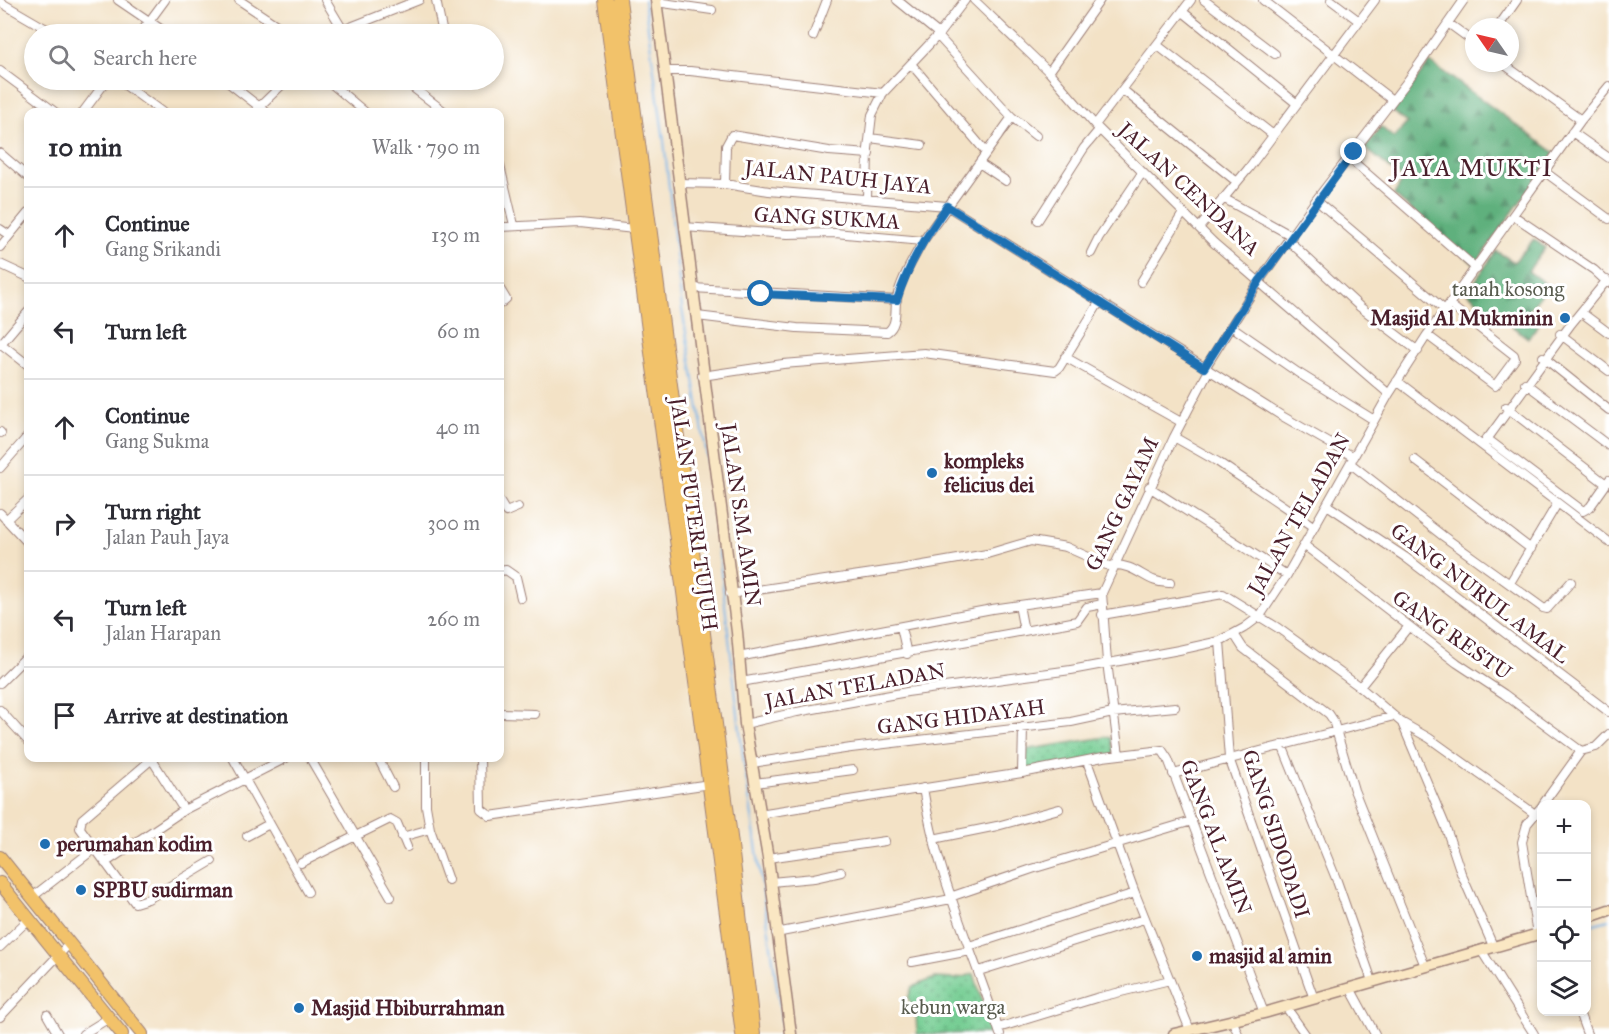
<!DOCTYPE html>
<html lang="en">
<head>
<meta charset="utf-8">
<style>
  body { margin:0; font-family:"IM FELL Great Primer",serif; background:#f2f2f3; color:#2b2b33 }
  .controls { position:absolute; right:18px; bottom:18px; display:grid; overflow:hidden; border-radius:12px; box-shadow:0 3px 9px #0003 }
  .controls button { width:54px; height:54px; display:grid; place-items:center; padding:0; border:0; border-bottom:2px solid #e1e1e2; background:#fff; color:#2b2b33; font:30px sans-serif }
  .compass { position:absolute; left:1465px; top:18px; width:54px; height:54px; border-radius:50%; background:#fff; box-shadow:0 3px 9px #0003; rotate:304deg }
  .stop { position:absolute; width:18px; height:18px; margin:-14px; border:4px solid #1f6fb2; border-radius:50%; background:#fff }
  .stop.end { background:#1f6fb2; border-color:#fff; box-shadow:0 2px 6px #0008 }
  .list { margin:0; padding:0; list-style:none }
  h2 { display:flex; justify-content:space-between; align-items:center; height:78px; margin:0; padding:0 24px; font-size:26px }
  h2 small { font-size:20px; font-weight:400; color:#7c7c81 }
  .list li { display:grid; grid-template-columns:39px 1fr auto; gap:18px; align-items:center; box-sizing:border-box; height:96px; padding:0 24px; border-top:2px solid #e1e1e2 }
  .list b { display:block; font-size:22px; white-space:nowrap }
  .list p { margin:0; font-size:20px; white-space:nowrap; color:#7c7c81 }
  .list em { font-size:20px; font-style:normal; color:#7c7c81 }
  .icon { flex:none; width:33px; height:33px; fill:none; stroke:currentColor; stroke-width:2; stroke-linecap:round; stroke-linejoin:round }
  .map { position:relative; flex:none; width:1609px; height:1034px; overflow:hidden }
  .search { position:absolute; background:#fff; box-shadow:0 3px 9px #0003; left:24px; top:24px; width:480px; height:66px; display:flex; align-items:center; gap:15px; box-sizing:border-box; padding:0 21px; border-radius:33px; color:#7c7c81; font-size:22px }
  .panel { position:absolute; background:#fff; box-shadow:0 3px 9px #0003; left:24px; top:108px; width:480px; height:654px; border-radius:12px }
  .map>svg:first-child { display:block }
  .forest { fill:url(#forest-firs); stroke:#546854; stroke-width:1.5 }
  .park { fill:url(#park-dots); stroke:#5f765f; stroke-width:1.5 }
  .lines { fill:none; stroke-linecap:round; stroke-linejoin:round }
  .stream { stroke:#74b2e7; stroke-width:2 }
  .street-casing { stroke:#9e8078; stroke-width:10 }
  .secondary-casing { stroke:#9e8078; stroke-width:13 }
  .primary-casing { stroke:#9e8078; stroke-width:14 }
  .highway-casing { stroke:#9e8078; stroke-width:16 }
  .street { stroke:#fff; stroke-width:8 }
  .secondary { stroke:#fae7c3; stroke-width:10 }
  .primary { stroke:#f2c26a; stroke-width:12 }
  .highway { stroke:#f2c26a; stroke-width:14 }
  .route { stroke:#1f6fb2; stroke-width:8 }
  .poi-dot { fill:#1f6fb2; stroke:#fff; stroke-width:2 }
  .labels { text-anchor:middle; stroke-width:6; stroke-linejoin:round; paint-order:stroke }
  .street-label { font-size:21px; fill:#4a1f2b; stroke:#fff }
  .park-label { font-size:21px; fill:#595c4f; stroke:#fff }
  .poi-label { font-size:21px; font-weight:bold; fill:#4a1f2b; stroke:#fff; text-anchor:start }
  .quarter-label { font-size:24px; letter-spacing:1.5px; fill:#4a1f2b; stroke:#fff }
</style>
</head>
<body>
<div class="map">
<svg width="1609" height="1034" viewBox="0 0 1609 1034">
  <defs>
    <pattern id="forest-firs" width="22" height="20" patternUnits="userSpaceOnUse" patternTransform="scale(1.5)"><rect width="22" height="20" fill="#5fb07d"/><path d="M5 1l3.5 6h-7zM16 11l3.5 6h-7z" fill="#508f67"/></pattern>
    <pattern id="park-dots" width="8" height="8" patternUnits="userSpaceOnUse" patternTransform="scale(1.5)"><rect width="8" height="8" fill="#74cd93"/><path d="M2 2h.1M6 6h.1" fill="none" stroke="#61a678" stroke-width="1.8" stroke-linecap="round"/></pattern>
  </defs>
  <rect width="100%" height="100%" fill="#fff"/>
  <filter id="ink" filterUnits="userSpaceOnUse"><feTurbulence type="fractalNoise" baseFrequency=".0167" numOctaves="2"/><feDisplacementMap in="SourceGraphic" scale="12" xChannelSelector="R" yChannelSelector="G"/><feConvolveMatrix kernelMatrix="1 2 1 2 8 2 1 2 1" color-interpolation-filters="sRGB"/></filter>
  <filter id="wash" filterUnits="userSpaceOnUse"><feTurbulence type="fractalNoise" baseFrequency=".008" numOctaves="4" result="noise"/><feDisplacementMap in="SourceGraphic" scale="24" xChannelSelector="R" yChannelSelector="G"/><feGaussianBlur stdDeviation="1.35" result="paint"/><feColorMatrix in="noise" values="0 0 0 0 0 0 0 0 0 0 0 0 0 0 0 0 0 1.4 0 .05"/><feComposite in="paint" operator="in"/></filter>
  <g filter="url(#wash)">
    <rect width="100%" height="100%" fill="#f3e2c6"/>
    <path class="forest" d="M1430,62L1555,153L1475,265L1394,195L1403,179L1365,148L1381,127L1394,138L1407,123L1392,111Z
      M1534,239L1545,248L1528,271L1548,286L1527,313L1539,324L1528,338L1467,293L1496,251L1514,262Z"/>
    <path class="park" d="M1106,737L1111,738L1115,759L1076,767L1024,773L1025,750Z
      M974,974L992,1033L917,1034L916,1013L908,998L912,987L935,978L955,979Z"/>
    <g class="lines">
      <path class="stream" d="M644,0L664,141L682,309L708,462L743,756L784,1034
        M1586,926L1609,920"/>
    </g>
  </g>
  <g filter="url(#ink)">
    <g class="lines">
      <g class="street-casing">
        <path id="street" d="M118,0L168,34
          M239,0L278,26L285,34
          M325,0L343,30
          M436,0L443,34
          M897,0L939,34
          M974,0L1049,72L1095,125L1214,243L1389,394
          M1204,0L1275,54
          M1263,0L1392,100
          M1331,0L1359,21
          M0,2L55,34
          M656,2L712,10
          M1183,12L1296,103
          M1448,23L1474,42
          M1498,27L1517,0
          M140,34L165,0
          M338,34L343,30L419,0
          M813,36L827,0
          M938,36L1012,117L1036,136
          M1157,45L1272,134
          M1502,63L1581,120
          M912,65L986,152
          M0,71L55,112
          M665,71H690L883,93
          M1049,72L1100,0
          M118,80L162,112
          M225,80L266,112
          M327,80L365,112
          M403,80L445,112
          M1123,90L1237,182
          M83,112L107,80
          M254,112L287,80
          M1095,125L1191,0
          M1572,132L1609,158
          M870,138L922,145
          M0,153L28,177
          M1349,158L1477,269
          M979,163L1006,181
          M500,166L514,225
          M1545,172L1609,219
          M678,183L725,184L769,191L947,206L1282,416L1354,457
          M725,184L726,146L732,135L829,151L869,154
          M1223,198L1292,236
          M867,199L868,149L872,115L883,93L939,34L965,0
          M1316,200L1446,311
          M1514,216L1594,270L1608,283
          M1038,220L1084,148L1099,130
          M500,227L580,223L634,229
          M684,227L787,234L835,233L923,241L1012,117
          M1199,228L1248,169L1375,0
          M0,229L9,235
          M1289,241L1360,307L1418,351
          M0,247L28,213
          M1091,253L1099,237L1142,173
          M0,264L28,277
          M1141,282L1183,213
          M693,288L897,300
          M500,289L506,299L500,304
          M1582,313L1609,333
          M697,316L797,328L887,332C897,326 895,312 896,302C900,280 913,260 923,241
          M1231,326L1297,372L1374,420
          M1560,334L1609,371
          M1427,335L1495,386L1515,359L1514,355L1450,305
          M0,343L28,365
          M0,345L28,312
          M1065,357L1181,422
          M1543,357L1609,410
          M1205,368L1260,280L1316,200L1406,83L1464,0
          M702,376L783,364L924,353L1055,371L1059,368L1100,301
          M1397,381L1609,542
          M1525,383L1609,446
          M1506,407L1606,484
          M0,432L1,433
          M1174,437L1218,462L1313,526
          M1486,438L1583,511L1590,507L1609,480
          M1483,445L1571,324L1607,280
          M1415,460L1531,549
          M1351,464L1443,536L1543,608L1547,609L1571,582
          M0,468L28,436
          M1149,487L1287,575
          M500,502L506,512L518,507
          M1327,505L1405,557L1609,712
          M0,513L28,543
          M6,520L28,499
          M1304,545L1457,663L1504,694L1581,751
          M1113,565C1137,564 1146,584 1170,583
          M500,571L506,570L516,577L521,598
          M1510,583L1557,504
          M730,594L900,569L987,554L1031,541L1066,547L1111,567
          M1019,605L1024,631L1077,621L1087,607L1103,604
          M1102,615L1223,594L1278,628L1360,687L1401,722L1429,738L1535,814
          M901,627L907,654
          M1234,634L1243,648L1329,714L1333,720L1354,790L1425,966
          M1220,641L1229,758L1314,999
          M738,657L992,609L1102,593
          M741,682L1024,631
          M0,683L28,655
          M1360,687L1409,626
          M0,710L28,741
          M500,713L535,714
          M1402,723L1445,825L1461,873L1493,946
          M745,724L797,712L907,692L1071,670L1179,650L1220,641L1244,628L1260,616L1287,575L1389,394L1427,335L1581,120L1609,86
          M1282,745L1337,881L1372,981
          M1119,755L1107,662L1102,593L1174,437L1209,370
          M151,758L184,810
          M233,758L308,892
          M310,758L391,897
          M378,758L393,787
          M426,758V806L430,829L448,880
          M480,758L481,809L490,816L710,784
          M152,759L82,819L80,828L135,903L148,899L212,861
          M1087,761L1135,893L1190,1030
          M752,763L851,748L1071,722L1113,713L1175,707
          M1022,773L1103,757L1162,750L1168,759L1264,1013
          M1173,774L1394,716
          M755,783L853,770
          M923,788C936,873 973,952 1000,1034
          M1543,804L1581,751L1596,747L1609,734
          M759,814L1022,773L1023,727
          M247,836L269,824
          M402,837L430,829
          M933,839L997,826L1059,809
          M768,858L885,841
          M105,863L184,810L286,758
          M301,863L390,819L397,823L407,847
          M771,882L814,878L841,872
          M950,897L1032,869L1192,821
          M31,898L94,849
          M776,933L951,899
          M1537,934L1522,842L1527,824L1542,806
          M969,946L1135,893
          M0,947L29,919
          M1481,950L1534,1034
          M912,962L970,951
          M979,971L1144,919
          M1350,988L1375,1034
          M1286,1007L1305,1034
          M1579,1012L1587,1034
          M47,1015L58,1034
          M0,1017L69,944
          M1232,1019L1238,1034
          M998,1028L1096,998L1170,980
          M83,1034L109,1018"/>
      </g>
      <g class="secondary-casing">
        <path id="secondary" d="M656,0L737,632L745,724L768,858L791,1034
          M1586,918L1609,910
          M1174,1034L1264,1013L1542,933"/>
      </g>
      <g class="primary-casing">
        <path id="primary" d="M0,857L142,1034
          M0,883L122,1034"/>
      </g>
      <g class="highway-casing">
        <path id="highway" d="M605,0L743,1034
          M619,0L730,837L753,1034"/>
      </g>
      <use href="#street" class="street"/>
      <use href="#secondary" class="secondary"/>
      <use href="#primary" class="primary"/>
      <use href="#highway" class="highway"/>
    </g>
  </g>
  <g class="lines" filter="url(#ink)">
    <path class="route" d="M761,294L897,300C908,265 926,236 947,206L1204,368L1260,280L1354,152"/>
  </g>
  <g class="poi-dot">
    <circle cx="1565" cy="318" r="6"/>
    <circle cx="932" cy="473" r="6"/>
    <circle cx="45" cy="844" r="6"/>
    <circle cx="81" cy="890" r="6"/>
    <circle cx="1197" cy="956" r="6"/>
    <circle cx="299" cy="1008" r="6"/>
  </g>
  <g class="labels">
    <g class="street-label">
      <text transform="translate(838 177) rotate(6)" y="7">JALAN PAUH JAYA</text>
      <text transform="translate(1189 189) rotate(43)" y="7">JALAN CENDANA</text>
      <text transform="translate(827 218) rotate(3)" y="7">GANG SUKMA</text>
      <text transform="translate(1122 504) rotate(-65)" y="7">GANG GAYAM</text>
      <text transform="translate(694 514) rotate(82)" y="7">JALAN PUTERI TUJUH</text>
      <text transform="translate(1299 514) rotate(-60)" y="7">JALAN TELADAN</text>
      <text transform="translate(741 515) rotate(82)" y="7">JALAN S.M. AMIN</text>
      <text transform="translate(1480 593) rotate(37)" y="7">GANG NURUL AMAL</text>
      <text transform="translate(1452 635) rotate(35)" y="7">GANG RESTU</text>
      <text transform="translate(855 686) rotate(-10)" y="7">JALAN TELADAN</text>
      <text transform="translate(961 717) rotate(-7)" y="7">GANG HIDAYAH</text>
      <text transform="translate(1276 834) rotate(72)" y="7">GANG SIDODADI</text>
      <text transform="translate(1216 837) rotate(69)" y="7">GANG AL AMIN</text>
    </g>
    <g class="park-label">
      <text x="1508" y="296">tanah kosong</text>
      <text x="953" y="1014">kebun warga</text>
    </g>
    <g class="poi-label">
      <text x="1553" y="325" text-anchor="end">Masjid Al Mukminin</text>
      <text x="944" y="468">kompleks<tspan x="944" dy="24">felicius dei</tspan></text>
      <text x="57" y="851">perumahan kodim</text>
      <text x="93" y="897">SPBU sudirman</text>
      <text x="1209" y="963">masjid al amin</text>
      <text x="311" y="1015">Masjid Hbiburrahman</text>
    </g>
    <g class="quarter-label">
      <text x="1472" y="176">JAYA MUKTI</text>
    </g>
  </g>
</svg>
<div class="controls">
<button>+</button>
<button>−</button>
<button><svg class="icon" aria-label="locate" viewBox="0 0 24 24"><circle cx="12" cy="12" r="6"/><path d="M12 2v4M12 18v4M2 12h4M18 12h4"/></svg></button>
<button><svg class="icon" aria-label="layers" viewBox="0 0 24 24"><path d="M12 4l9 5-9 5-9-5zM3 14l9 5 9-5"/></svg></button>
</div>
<svg class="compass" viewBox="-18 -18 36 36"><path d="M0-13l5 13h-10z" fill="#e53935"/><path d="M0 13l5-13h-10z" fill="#7c7c81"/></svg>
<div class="stop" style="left:761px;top:294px"></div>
<div class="stop end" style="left:1354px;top:152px"></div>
<div class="search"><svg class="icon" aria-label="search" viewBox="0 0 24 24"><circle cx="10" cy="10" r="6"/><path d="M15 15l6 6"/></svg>Search here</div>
<section class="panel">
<h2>10 min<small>Walk · 790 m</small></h2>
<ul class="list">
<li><svg class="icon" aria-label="ahead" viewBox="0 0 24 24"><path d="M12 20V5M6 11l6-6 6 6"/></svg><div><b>Continue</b><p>Gang Srikandi</p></div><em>130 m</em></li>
<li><svg class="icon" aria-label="left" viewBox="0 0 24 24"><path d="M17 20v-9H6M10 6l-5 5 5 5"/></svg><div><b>Turn left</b></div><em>60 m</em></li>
<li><svg class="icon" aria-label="ahead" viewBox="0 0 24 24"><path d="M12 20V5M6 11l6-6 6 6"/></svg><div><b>Continue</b><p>Gang Sukma</p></div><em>40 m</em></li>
<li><svg class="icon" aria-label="right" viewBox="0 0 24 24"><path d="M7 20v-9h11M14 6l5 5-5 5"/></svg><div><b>Turn right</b><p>Jalan Pauh Jaya</p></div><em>300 m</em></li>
<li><svg class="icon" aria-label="left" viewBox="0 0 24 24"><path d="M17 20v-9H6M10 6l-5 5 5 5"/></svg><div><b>Turn left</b><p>Jalan Harapan</p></div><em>260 m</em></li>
<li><svg class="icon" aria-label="arrive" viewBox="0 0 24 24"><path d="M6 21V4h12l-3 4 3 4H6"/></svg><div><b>Arrive at destination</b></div></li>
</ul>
</section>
</div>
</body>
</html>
